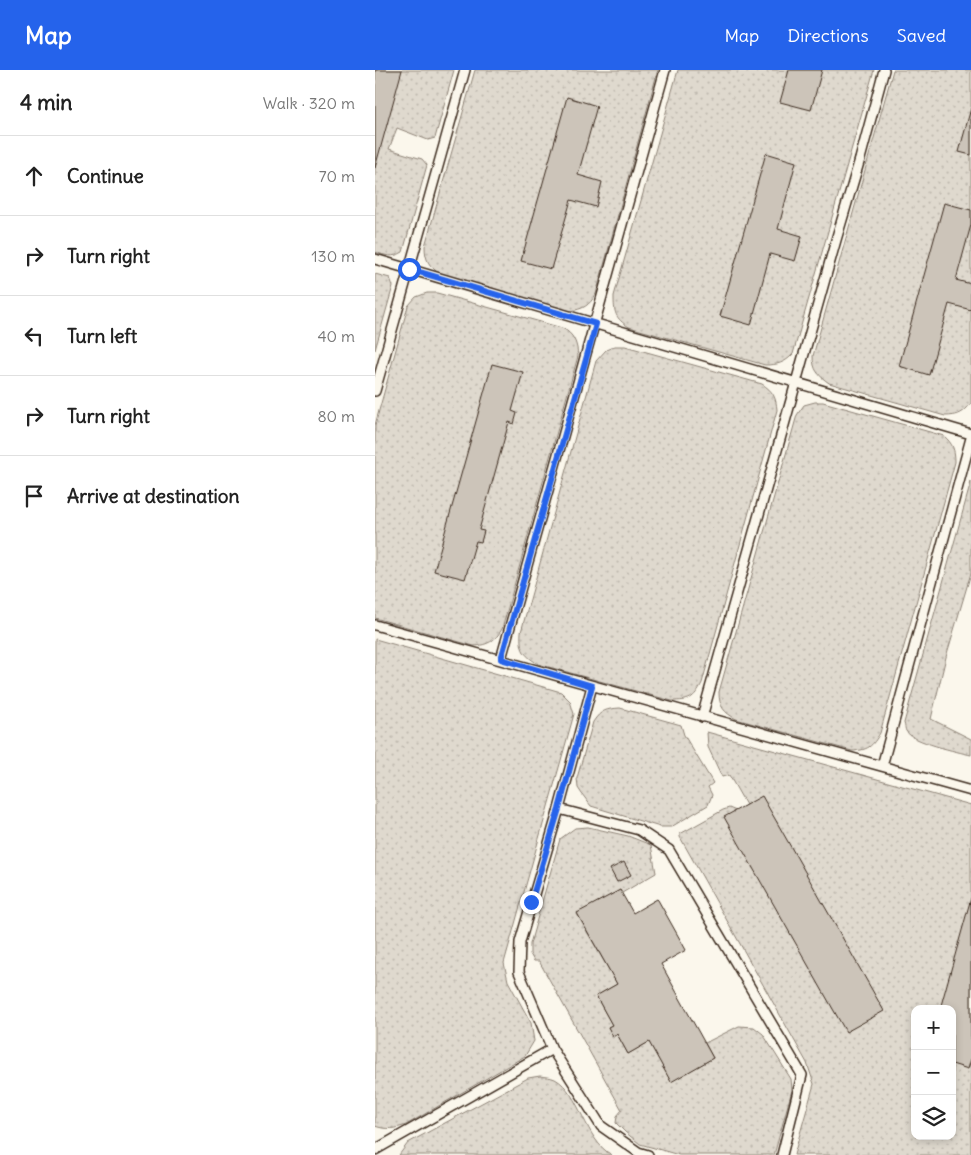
<!DOCTYPE html>
<html lang="en">
<head>
<meta charset="utf-8">
<style>
  body { margin:0; font-family:Delius,sans-serif; background:#f2f2f2; color:#222 }
  .controls { position:absolute; right:15px; bottom:15px; display:grid; overflow:hidden; border-radius:10px; box-shadow:0 2px 8px #0003 }
  .controls button { width:45px; height:45px; display:grid; place-items:center; padding:0; border:0; border-bottom:1px solid #e0e0e0; background:#fff; color:#222; font:25px sans-serif }
  .stop { position:absolute; width:15px; height:15px; margin:-11px; border:4px solid #2563eb; border-radius:50%; background:#fff }
  .stop.end { background:#2563eb; border-color:#fff; box-shadow:0 1px 5px #0008 }
  .list { margin:0; padding:0; list-style:none }
  h2 { display:flex; justify-content:space-between; align-items:center; height:65px; margin:0; padding:0 20px; font-size:21px }
  h2 small { font-size:16px; font-weight:400; color:#767676 }
  .list li { display:grid; grid-template-columns:32px 1fr auto; gap:15px; align-items:center; box-sizing:border-box; height:80px; padding:0 20px; border-top:1px solid #e0e0e0 }
  .list b { display:block; font-size:19px; white-space:nowrap }
  .list em { font-size:16px; font-style:normal; color:#767676 }
  .icon { flex:none; width:28px; height:28px; fill:none; stroke:currentColor; stroke-width:2; stroke-linecap:round; stroke-linejoin:round }
  .map { position:relative; flex:none; width:596px; height:1085px; overflow:hidden }
  header { display:flex; align-items:center; gap:30px; box-sizing:border-box; height:70px; padding:0 25px; background:#2563eb; color:#fff }
  header strong { font-size:24px }
  nav { display:flex; gap:28px; margin-inline-start:auto; font-size:18px }
  main { display:flex }
  aside { flex:1; background:#fff }
  .map>svg:first-child { display:block }
  .grass { fill:url(#grass-dots); stroke:#8d8276; fill-rule:evenodd }
  .building { fill:#ccc4b9; stroke:#3b2a1e }
  .lines { fill:none; stroke-linecap:round; stroke-linejoin:round }
  .service-casing { stroke:#3b2a1e; stroke-width:12 }
  .service { stroke:#fbf7ec; stroke-width:9 }
  .route { stroke:#2563eb; stroke-width:6 }
</style>
</head>
<body>
<header>
<strong>Map</strong>
<nav><a>Map</a><a>Directions</a><a>Saved</a></nav>
</header>
<main>
<aside>
<h2>4 min<small>Walk · 320 m</small></h2>
<ul class="list">
<li><svg class="icon" aria-label="ahead" viewBox="0 0 24 24"><path d="M12 20V5M6 11l6-6 6 6"/></svg><div><b>Continue</b></div><em>70 m</em></li>
<li><svg class="icon" aria-label="right" viewBox="0 0 24 24"><path d="M7 20v-9h11M14 6l5 5-5 5"/></svg><div><b>Turn right</b></div><em>130 m</em></li>
<li><svg class="icon" aria-label="left" viewBox="0 0 24 24"><path d="M17 20v-9H6M10 6l-5 5 5 5"/></svg><div><b>Turn left</b></div><em>40 m</em></li>
<li><svg class="icon" aria-label="right" viewBox="0 0 24 24"><path d="M7 20v-9h11M14 6l5 5-5 5"/></svg><div><b>Turn right</b></div><em>80 m</em></li>
<li><svg class="icon" aria-label="arrive" viewBox="0 0 24 24"><path d="M6 21V4h12l-3 4 3 4H6"/></svg><div><b>Arrive at destination</b></div></li>
</ul>
</aside>
<div class="map">
<svg width="596" height="1085" viewBox="0 0 596 1085">
  <defs>
    <pattern id="grass-dots" width="8" height="8" patternUnits="userSpaceOnUse" patternTransform="scale(1.25)"><rect width="8" height="8" fill="#dfd9ce"/><path d="M2 2h.1M6 6h.1" fill="none" stroke="#c0bab0" stroke-width="1.8" stroke-linecap="round"/></pattern>
  </defs>
  <rect width="100%" height="100%" fill="#fbf7ec"/>
  <filter id="ink" filterUnits="userSpaceOnUse"><feTurbulence type="fractalNoise" baseFrequency=".02" numOctaves="2"/><feDisplacementMap in="SourceGraphic" scale="10" xChannelSelector="R" yChannelSelector="G"/><feConvolveMatrix kernelMatrix="1 2 1 2 8 2 1 2 1" color-interpolation-filters="sRGB"/></filter>
  <g filter="url(#ink)">
    <path class="grass" d="M0,0H79L60,68L53,70L22,58L14,79L47,89L52,95L28,182C18,188 11,186 0,182Z
      M100,0H283L221,224C214,236 208,239 195,241L65,204C54,196 50,190 50,176Z
      M303,0H499L418,284C410,293 402,295 390,295L254,257C240,248 239,243 239,226Z
      M518,0H596V333C589,343 583,346 570,346L454,313C443,305 438,300 438,286Z
      M0,204L15,208L18,216L0,280Z
      M52,223H62L187,258C199,264 202,273 203,286L127,559C120,571 113,575 99,576L0,548V355L33,236L41,227Z
      M240,276H250L387,314C398,321 401,327 402,340L327,613C319,629 314,631 297,631L163,594C148,584 145,580 146,562L221,291L231,280Z
      M440,332H448L569,366C578,374 580,380 580,392L505,663C497,677 493,680 477,681L361,649C349,642 344,637 344,622L422,345L429,335Z
      M596,412V503L571,587L556,649L596,669V685C583,682 537,672 531,661C530,659 530,656 529,653Z
      M0,569L186,622L195,631L199,644L129,893L133,911L156,953L159,971L150,986L31,1055C20,1059 11,1060 0,1056Z
      M245,638L306,655L309,665L338,713L333,717L337,725L333,735L296,757H285L216,736L207,724L203,718L202,708L218,652C226,640 231,639 245,638Z
      M332,662L596,735V1085H419L439,1014L432,993L305,767V764L348,740L354,738L361,741L371,735L354,705L347,707L333,677ZM540,939H577V1066H540Z
      M213,757L253,766L276,775L281,803L247,823L245,820L202,844L242,914L221,926L237,955L233,957L238,966L242,964L253,984L274,972L296,1011L338,988L330,973L364,956L379,957L388,964L416,1009L417,1020L399,1085H304L265,1074L250,1062L241,1053L242,1046L247,1040L164,891H159L155,884V874L185,769L200,758Z
      M165,1006C170,1007 176,1007 180,1009C205,1022 210,1071 237,1085H24L33,1073L153,1008Z"/>
    <path class="building" d="M0,0H27L0,98Z
      M414,0H447L436,40L405,32Z
      M192,27L222,36L203,105L227,112L221,137L196,130L176,199L146,191Z
      M596,38V85L584,82Z
      M391,83L421,92L403,159L427,166L420,191L395,184L376,255L345,246Z
      M569,133L596,140V155L581,210L596,214V240L574,234L554,305L524,296Z
      M117,294L148,302L137,341L142,343L139,354L134,352L104,460L109,461L106,472L101,471L90,509L59,501Z
      M387,726L509,941L471,962L349,747Z
      M249,792L256,805L242,812L235,799Z
      M245,820L258,843L282,829L283,830L311,880L286,894L338,988L296,1012L274,972L253,984L242,964L238,967L233,957L237,955L221,926L242,914L202,843Z
      M596,828V989L593,999L577,994V939H565Z"/>
    <g class="lines">
      <g class="service-casing">
        <path id="service" d="M0,189L596,364
          M0,321L90,0
          M0,555L596,721
          M126,589L290,0
          M217,616L184,739L145,872L144,902L177,979L226,1056L263,1082L273,1085
          M327,647L461,170L485,89L509,0
          M507,696L596,368
          M184,739L264,760L294,780L427,1005L407,1085
          M0,1080L177,979"/>
      </g>
      <use href="#service" class="service"/>
    </g>
  </g>
  <g class="lines" filter="url(#ink)">
    <path class="route" d="M34,199L221,254L126,589L217,616L184,739L156,832"/>
  </g>
</svg>
<div class="controls">
<button>+</button>
<button>−</button>
<button><svg class="icon" aria-label="layers" viewBox="0 0 24 24"><path d="M12 4l9 5-9 5-9-5zM3 14l9 5 9-5"/></svg></button>
</div>
<div class="stop" style="left:34px;top:199px"></div>
<div class="stop end" style="left:156px;top:832px"></div>
</div>
</main>
</body>
</html>
